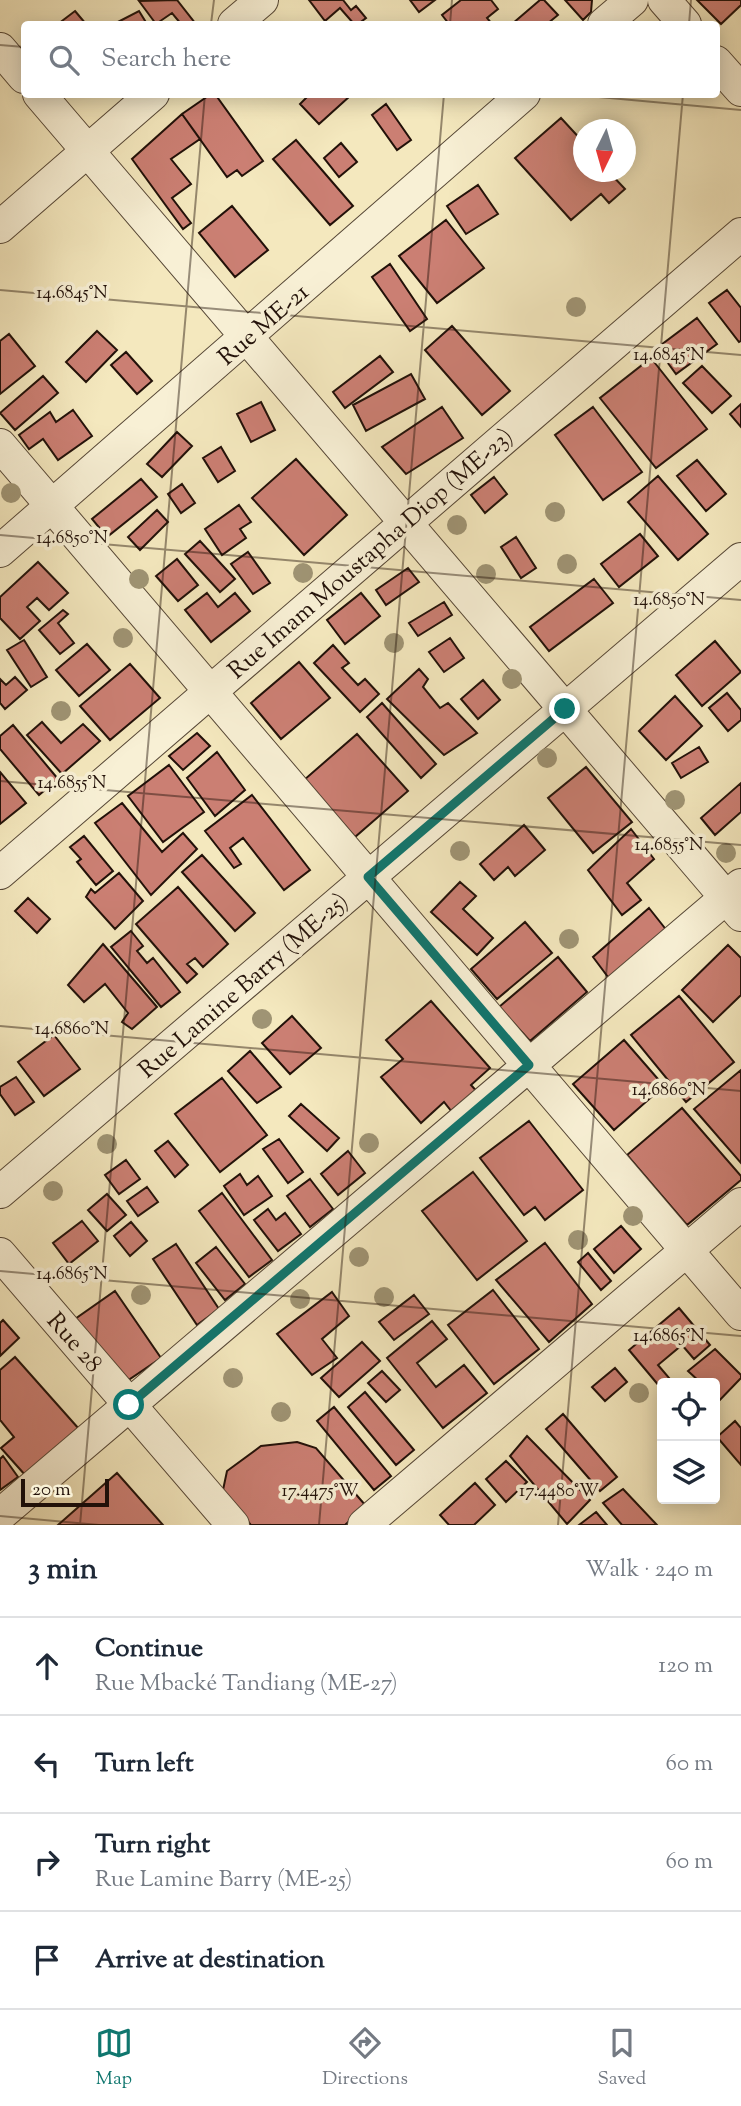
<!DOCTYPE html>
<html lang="en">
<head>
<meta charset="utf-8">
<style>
  body { margin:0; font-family:"Sorts Mill Goudy",serif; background:#f6f6f7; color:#1f2937 }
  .controls { position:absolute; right:21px; bottom:21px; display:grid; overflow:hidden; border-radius:7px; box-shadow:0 4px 18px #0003 }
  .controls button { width:63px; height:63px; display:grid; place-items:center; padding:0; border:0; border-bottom:2px solid #e0e1e3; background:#fff; color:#1f2937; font:35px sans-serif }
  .compass { position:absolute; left:573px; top:119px; width:63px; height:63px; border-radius:50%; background:#fff; box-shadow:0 4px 18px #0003; rotate:185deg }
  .scale { position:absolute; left:21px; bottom:18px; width:88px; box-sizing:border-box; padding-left:7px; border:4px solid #221109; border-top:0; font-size:19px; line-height:24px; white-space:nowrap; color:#221109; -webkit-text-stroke:5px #f8f0d5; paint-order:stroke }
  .stop { position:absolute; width:21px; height:21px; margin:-16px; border:5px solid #0f766e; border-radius:50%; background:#fff }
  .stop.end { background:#0f766e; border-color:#fff; box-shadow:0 2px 7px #0008 }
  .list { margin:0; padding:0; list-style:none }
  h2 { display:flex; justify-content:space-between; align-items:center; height:91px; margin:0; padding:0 28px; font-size:30px }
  h2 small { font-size:23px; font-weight:400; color:#747a83 }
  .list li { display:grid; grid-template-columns:46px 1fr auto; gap:21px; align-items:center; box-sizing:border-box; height:98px; padding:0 28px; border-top:2px solid #e0e1e3 }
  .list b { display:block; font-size:26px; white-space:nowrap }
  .list p { margin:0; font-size:23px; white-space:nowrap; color:#747a83 }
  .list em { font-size:23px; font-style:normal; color:#747a83 }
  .icon { flex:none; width:38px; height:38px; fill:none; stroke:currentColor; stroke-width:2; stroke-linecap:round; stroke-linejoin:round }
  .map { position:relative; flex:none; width:741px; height:1525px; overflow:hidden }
  .search { position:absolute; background:#fff; box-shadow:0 4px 18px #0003; left:21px; right:21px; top:21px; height:77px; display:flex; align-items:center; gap:18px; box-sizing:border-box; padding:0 24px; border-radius:7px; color:#747a83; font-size:26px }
  .sheet { height:483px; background:#fff }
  nav { display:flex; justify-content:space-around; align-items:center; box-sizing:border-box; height:98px; border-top:2px solid #e0e1e3; background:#fff; font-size:19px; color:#747a83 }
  nav a { display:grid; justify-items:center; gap:4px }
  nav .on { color:#0f766e }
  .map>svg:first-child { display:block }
  .building { fill:#cb7f73; stroke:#221109; stroke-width:2 }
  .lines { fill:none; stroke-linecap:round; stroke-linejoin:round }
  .street-casing { stroke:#564736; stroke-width:34 }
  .street { stroke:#f8f0d5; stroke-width:32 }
  .tree { fill:#9f9474 }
  .route { stroke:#0f766e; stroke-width:9 }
  .ticks { fill:none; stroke:#221109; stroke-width:2; stroke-opacity:0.45 }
  .labels { text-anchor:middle; stroke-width:7; stroke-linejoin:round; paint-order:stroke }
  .street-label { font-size:24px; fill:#221109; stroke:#f8f0d5 }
  .ticks-label { font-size:18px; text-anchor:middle; fill:#221109; stroke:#f8f0d5; stroke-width:7; stroke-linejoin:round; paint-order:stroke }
</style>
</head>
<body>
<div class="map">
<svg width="741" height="1525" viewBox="0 0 741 1525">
  <rect width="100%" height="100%" fill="#f4e8be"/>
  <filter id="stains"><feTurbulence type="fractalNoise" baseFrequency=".00286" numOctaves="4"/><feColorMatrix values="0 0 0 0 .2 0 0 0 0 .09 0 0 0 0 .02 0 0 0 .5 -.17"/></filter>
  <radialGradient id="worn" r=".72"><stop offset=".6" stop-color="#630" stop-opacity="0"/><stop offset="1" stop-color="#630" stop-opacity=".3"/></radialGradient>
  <path class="building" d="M177,0L195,23L193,24H181L172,13L156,24L139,1Z
    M309,0H343L351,10L356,6L366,18L358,24H354L340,8L325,21Z
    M410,0H435L419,12Z
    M461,0H491L498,9L487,18L492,24H449L442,15Z
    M540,0H544L558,15L547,24H512Z
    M565,0H592L591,12L583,20Z
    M697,0H741V5L721,24Z
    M75,11L86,24H58Z
    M139,11L147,24H114Z
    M211,94H215L263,161L242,176L237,170L227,177L182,114Z
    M310,94H349L350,96L319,124L300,104Z
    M386,104L411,140L397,150L372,115Z
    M182,114L200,139L171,159L191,184L172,198L191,223L183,229L132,159Z
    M561,118L584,143V172H609L625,189L609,203L601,194L571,220L515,158Z
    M296,140L353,206L330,225L273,159Z
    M341,143L357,162L339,177L324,158Z
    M478,185L498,214L466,234L447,206Z
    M232,206L268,250L235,277L199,233Z
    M446,220L484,268L437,303L399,256Z
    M390,264L427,319L410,331L372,277Z
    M727,290L741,308V341L739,342L709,303Z
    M697,318L717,344L676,374L657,348Z
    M452,326L510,391L482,415L425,350Z
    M97,331L117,350L86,382L66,362Z
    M9,334L35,366L0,394V341Z
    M126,352L152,381L137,394L111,365Z
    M380,356L393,372L345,408L333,392Z
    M651,358L707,429L656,468L600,398Z
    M702,366L731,396L712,413L683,383Z
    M411,374L425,399L366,431L353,405Z
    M43,376L58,393L15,430L0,413Z
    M261,402L275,430L251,442L237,414Z
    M741,404V427L730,414Z
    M442,407L463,438L406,474L382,447Z
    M593,407L642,472L603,500L555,435Z
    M73,410L92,436L58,460L43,439L29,449L19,435L50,412L56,422Z
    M177,432L192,446L162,477L147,464Z
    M221,447L235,471L218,482L203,458Z
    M296,459L347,515L304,555L252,498Z
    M697,460L726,494L706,511L677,476Z
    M658,476L708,534L678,560L628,502Z
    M494,477L507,494L485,513L471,495Z
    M141,479L157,497L107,537L92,519Z
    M182,484L195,503L181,513L168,494Z
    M239,505L251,522L240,529L246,538L222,555L205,529Z
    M157,510L168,522L140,550L128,537Z
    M640,534L658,556L619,587L601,564Z
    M516,537L536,568L521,578L501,547Z
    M200,541L235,579L220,592L185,554Z
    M248,552L270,583L253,594L231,564Z
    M177,559L198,585L178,601L156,576Z
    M38,562L68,593L49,610L37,598L27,607L40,621L20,639L0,618V597Z
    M408,568L419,582L386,605L376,590Z
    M594,579L613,603L549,651L530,627Z
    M207,593L218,607L235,593L250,611L211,642L185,610Z
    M361,593L380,616L345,644L327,620Z
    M444,602L452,615L418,636L409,623Z
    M63,610L68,614L58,623L74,643L60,654L39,630Z
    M450,638L464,658L444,672L429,652Z
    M24,640L47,677L31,687L7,650Z
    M715,641L741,672L702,706L676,675Z
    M87,644L110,670L79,696L56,670Z
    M333,645L349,663L342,668L358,685L365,679L379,694L360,712L314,663Z
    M299,662L330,698L281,739L251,703Z
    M130,664L160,698L110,740L80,706Z
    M419,669L428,679L423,687L440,708L448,703L477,733L444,755L387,699Z
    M15,677L27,690L5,709L0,703V679L6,685Z
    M483,680L500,700L478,719L461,699Z
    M727,693L741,710V720L728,731L709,708Z
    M675,696L702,726L666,760L639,731Z
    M382,703L436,764L421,778L367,717Z
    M42,722L61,743L83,724L100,741L62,774L27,735Z
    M13,725L58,779L39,795L0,749V736Z
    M197,733L210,746L183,770L169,756Z
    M357,734L408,791L355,837L304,780Z
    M699,747L708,762L681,778L672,763Z
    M217,752L245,790L215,816L187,778Z
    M169,765L204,812L163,842L128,796Z
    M586,767L632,822L593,853L548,798Z
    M0,772L26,803L0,824Z
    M741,783V812L715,835L701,818Z
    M252,795L310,870L284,890L243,838L230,848L241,864L234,868L205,831Z
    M122,803L162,852L183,833L197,849L151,895L95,823Z
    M524,825L545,850L515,876L508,867L494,880L480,864Z
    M631,829L654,859L627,883L641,900L622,915L588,870Z
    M84,836L113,871L96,885L77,862L81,859L70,847Z
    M202,855L255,913L235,931L182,872Z
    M119,873L143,901L115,929L86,897L91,889L95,893Z
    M460,882L476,896L463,909L493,938L477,955L431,912Z
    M178,887L228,944L203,967L195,958L187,964L197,974L187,983L136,924Z
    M28,898L50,919L37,933L15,911Z
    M649,908L668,932L611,981L593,957Z
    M525,922L552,953L497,999L471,969Z
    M131,931L143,946L137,951L147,963L153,958L180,992L161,1007L111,947Z
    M103,944L157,1007L132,1029L122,1022L128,1013L105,984L84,1002L68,985Z
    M728,945L741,958V995L713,1022L682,990Z
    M558,957L587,992L530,1041L499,1007Z
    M679,996L734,1062L686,1102L631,1035Z
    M431,1001L490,1068L471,1085L480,1095L456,1117L444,1102L421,1123L381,1077L403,1059L386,1040Z
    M292,1016L321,1048L290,1074L262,1043Z
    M54,1035L80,1069L44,1096L18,1062Z
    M624,1040L664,1086L614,1130L573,1084Z
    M250,1051L281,1087L257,1103L228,1071Z
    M741,1070V1163L694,1109Z
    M16,1077L34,1102L15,1115L0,1094V1087Z
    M222,1078L267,1135L220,1172L175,1114Z
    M301,1104L339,1138L327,1151L289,1116Z
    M682,1108L741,1176V1180L687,1225L627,1155Z
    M529,1121L583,1190L545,1220L535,1207L524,1215L480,1158Z
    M279,1139L303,1172L288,1183L263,1149Z
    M168,1141L188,1165L175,1177L155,1151Z
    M348,1151L365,1173L338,1195L321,1174Z
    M126,1160L140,1179L119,1194L105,1175Z
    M473,1172L527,1241L477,1280L422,1211Z
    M240,1174L247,1185L258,1176L272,1196L244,1215L224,1186Z
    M310,1179L333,1209L310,1227L287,1196Z
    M147,1187L158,1202L138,1216L127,1201Z
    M222,1193L272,1260L249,1277L199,1211Z
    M107,1194L126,1215L107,1231L88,1210Z
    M268,1209L276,1220L285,1213L301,1234L278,1251L254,1220Z
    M82,1221L98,1241L69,1264L53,1243Z
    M131,1222L147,1241L130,1256L114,1236Z
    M621,1226L641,1249L614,1273L594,1249Z
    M545,1243L592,1304L549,1342L496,1280Z
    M176,1244L219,1309L197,1325L153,1259Z
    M216,1247L245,1284L225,1300L196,1263Z
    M588,1253L611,1281L601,1290L578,1262Z
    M493,1290L539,1349L494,1384L448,1325Z
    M115,1291L161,1358L121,1385L75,1319Z
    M332,1292L349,1316L322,1339L337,1358L312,1375L277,1334Z
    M414,1295L429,1314L394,1340L379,1322Z
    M679,1308L710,1345L694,1359L682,1345L658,1365L670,1379L660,1387L629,1350Z
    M3,1320L19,1338L0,1356V1323Z
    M432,1321L447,1339L417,1363L436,1387L464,1365L487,1393L443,1428L387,1358Z
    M362,1342L380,1361L339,1397L321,1378Z
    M715,1349L741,1375V1378L715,1405V1383H701L688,1371Z
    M15,1357L79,1429L26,1476L1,1448L14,1437L0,1420V1370Z
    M615,1368L627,1382L605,1401L592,1387Z
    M382,1371L400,1390L386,1402L368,1383Z
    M365,1392L414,1450L396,1465L348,1407Z
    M334,1407L391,1476L374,1490L317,1421Z
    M563,1414L617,1477L600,1491L546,1429Z
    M735,1421L741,1428V1465L717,1437Z
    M527,1436L590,1500L567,1524L510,1456Z
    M297,1442L316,1448L366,1506L345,1525H251L223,1490L227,1471L261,1446Z
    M3,1456L18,1477L0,1490V1459Z
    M506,1461L527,1482L506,1502L486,1479Z
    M117,1473L163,1525H58Z
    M475,1483L495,1505L474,1525H449L440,1515Z
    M623,1489L657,1525H622L603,1503Z
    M596,1512L607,1525H579Z"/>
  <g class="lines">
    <g class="street-casing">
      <path id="street" d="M664,0L685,24
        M234,24L262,0
        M604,24L632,0
        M0,49L24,77
        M716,62L741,90
        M39,94L741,915
        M0,227L153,94
        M0,445L741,1314
        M0,551L524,94
        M0,873L741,234
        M0,1192L741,559
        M0,1254L233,1525
        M0,1515L741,885
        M364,1525L741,1204"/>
    </g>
    <use href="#street" class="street"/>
  </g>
  <g class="tree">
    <circle cx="576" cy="307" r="10"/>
    <circle cx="11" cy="493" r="10"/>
    <circle cx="555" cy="512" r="10"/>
    <circle cx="457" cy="525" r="10"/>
    <circle cx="567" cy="564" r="10"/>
    <circle cx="303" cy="573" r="10"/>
    <circle cx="486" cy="574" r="10"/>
    <circle cx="139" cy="579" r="10"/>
    <circle cx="123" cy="638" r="10"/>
    <circle cx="394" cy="643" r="10"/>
    <circle cx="512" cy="679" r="10"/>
    <circle cx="61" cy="711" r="10"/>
    <circle cx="547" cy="758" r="10"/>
    <circle cx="675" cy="800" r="10"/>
    <circle cx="460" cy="851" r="10"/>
    <circle cx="726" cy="853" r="10"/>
    <circle cx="569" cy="939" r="10"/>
    <circle cx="262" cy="1019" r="10"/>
    <circle cx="369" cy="1143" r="10"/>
    <circle cx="107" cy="1144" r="10"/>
    <circle cx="53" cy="1191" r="10"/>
    <circle cx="633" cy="1216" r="10"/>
    <circle cx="578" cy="1240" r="10"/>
    <circle cx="359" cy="1257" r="10"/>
    <circle cx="141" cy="1295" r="10"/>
    <circle cx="384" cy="1297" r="10"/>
    <circle cx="300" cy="1299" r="10"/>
    <circle cx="233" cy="1378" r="10"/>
    <circle cx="639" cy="1393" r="10"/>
    <circle cx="281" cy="1412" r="10"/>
  </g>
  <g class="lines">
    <path class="route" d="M129,1405L529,1065L368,877L565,709"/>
  </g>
  <path class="ticks" d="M211,24L214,0M450,24L452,0M689,24L691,0M0,45L24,47M566,94L741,110M0,290L741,355M0,535L741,600M0,781L741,845M0,1026L741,1091M0,1271L741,1336M0,1516L99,1525M80,1525L205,94M319,1525L444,94M558,1525L683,94"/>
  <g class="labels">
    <g class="street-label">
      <text transform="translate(263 324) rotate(-41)" y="8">Rue ME-21</text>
      <text transform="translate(370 553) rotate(-41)" y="8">Rue Imam Moustapha Diop (ME-23)</text>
      <text transform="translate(243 985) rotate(-41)" y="8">Rue Lamine Barry (ME-25)</text>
      <text transform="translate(75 1342) rotate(49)" y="8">Rue 28</text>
    </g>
  </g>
  <g class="ticks-label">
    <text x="72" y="298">14.6845°N</text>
    <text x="669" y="360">14.6845°N</text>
    <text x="72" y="543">14.6850°N</text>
    <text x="669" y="605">14.6850°N</text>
    <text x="72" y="788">14.6855°N</text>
    <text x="669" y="850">14.6855°N</text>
    <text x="72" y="1034">14.6860°N</text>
    <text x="669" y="1095">14.6860°N</text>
    <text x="72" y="1279">14.6865°N</text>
    <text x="669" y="1341">14.6865°N</text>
    <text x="320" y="1496">17.4475°W</text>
    <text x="559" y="1496">17.4480°W</text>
  </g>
  <rect width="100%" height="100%" filter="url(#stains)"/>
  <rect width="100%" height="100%" fill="url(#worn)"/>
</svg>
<div class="controls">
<button><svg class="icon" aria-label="locate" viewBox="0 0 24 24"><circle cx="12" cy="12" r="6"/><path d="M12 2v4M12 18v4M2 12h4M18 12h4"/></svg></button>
<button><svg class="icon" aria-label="layers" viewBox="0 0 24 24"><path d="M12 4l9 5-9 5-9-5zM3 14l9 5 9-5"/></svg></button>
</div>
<svg class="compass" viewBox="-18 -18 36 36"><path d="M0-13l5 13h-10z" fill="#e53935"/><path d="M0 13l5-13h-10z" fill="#747a83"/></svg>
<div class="scale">20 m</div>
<div class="stop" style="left:129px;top:1405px"></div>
<div class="stop end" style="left:565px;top:709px"></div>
<div class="search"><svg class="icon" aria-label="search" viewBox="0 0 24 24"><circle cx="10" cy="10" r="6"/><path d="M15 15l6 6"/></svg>Search here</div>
</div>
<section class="sheet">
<h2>3 min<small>Walk · 240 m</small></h2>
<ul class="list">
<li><svg class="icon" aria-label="ahead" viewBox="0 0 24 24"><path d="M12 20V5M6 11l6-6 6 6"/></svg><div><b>Continue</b><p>Rue Mbacké Tandiang (ME-27)</p></div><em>120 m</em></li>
<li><svg class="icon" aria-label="left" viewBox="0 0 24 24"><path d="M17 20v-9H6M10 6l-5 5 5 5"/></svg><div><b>Turn left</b></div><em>60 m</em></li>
<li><svg class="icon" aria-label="right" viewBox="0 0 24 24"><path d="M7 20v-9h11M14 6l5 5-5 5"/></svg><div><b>Turn right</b><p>Rue Lamine Barry (ME-25)</p></div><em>60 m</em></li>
<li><svg class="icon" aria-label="arrive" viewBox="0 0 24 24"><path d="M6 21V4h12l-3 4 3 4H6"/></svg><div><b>Arrive at destination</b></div></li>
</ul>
</section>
<nav>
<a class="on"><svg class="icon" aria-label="map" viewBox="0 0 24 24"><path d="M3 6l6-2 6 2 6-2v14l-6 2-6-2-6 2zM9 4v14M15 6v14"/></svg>Map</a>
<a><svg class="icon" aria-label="directions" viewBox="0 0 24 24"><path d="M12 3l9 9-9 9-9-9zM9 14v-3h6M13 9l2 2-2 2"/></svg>Directions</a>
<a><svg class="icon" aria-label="saved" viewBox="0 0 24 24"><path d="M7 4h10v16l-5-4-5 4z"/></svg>Saved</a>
</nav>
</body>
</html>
